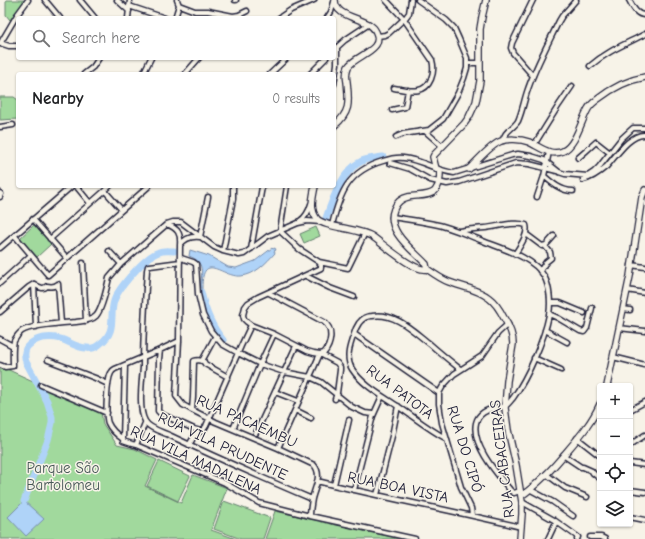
<!DOCTYPE html>
<html lang="en">
<head>
<meta charset="utf-8">
<style>
  body { margin:0; font-family:"Comic Neue",sans-serif; background:#f6f6f6; color:#202124 }
  .controls { position:absolute; right:12px; bottom:12px; display:grid; overflow:hidden; border-radius:4px; box-shadow:0 1px 3px #0004 }
  .controls button { width:36px; height:36px; display:grid; place-items:center; padding:0; border:0; border-bottom:1px solid #e0e0e0; background:#fff; color:#202124; font:20px sans-serif }
  .list { margin:0; padding:0; list-style:none }
  h2 { display:flex; justify-content:space-between; align-items:center; height:52px; margin:0; padding:0 16px; font-size:17px }
  h2 small { font-size:13px; font-weight:400; color:#757577 }
  .icon { flex:none; width:22px; height:22px; fill:none; stroke:currentColor; stroke-width:2; stroke-linecap:round; stroke-linejoin:round }
  .map { position:relative; flex:none; width:645px; height:539px; overflow:hidden }
  .search { position:absolute; background:#fff; box-shadow:0 1px 3px #0004; left:16px; top:16px; width:320px; height:44px; display:flex; align-items:center; gap:10px; box-sizing:border-box; padding:0 14px; border-radius:4px; color:#757577; font-size:15px }
  .panel { position:absolute; background:#fff; box-shadow:0 1px 3px #0004; left:16px; top:72px; width:320px; height:116px; border-radius:4px }
  .map>svg:first-child { display:block }
  .green { fill:#a1d99d; stroke:#627e6c }
  .water { fill:#afd3f8; stroke:#778cac }
  .lines { fill:none; stroke-linecap:round; stroke-linejoin:round }
  .river { stroke:#afd3f8; stroke-width:7 }
  .minor-casing { stroke:#22223b; stroke-width:7 }
  .secondary-casing { stroke:#22223b; stroke-width:8 }
  .minor { stroke:#f7f3e8; stroke-width:4 }
  .secondary { stroke:#f7f3e8; stroke-width:5.5 }
  .labels { text-anchor:middle; stroke-width:3; stroke-linejoin:round; paint-order:stroke }
  .street-label { font-size:15px; fill:#22223b; stroke:#f7f3e8 }
  .park-label { font-size:15px; fill:#485958; stroke:#f7f3e8 }
</style>
</head>
<body>
<div class="map">
<svg width="645" height="539" viewBox="0 0 645 539">
  <rect width="100%" height="100%" fill="#f7f3e8"/>
  <filter id="ink" filterUnits="userSpaceOnUse"><feTurbulence type="fractalNoise" baseFrequency=".025" numOctaves="2"/><feDisplacementMap in="SourceGraphic" scale="8" xChannelSelector="R" yChannelSelector="G"/><feConvolveMatrix kernelMatrix="1 2 1 2 8 2 1 2 1" color-interpolation-filters="sRGB"/></filter>
  <g filter="url(#ink)">
    <path class="green" d="M6,0H27L10,20L6,15Z
      M0,97H14L18,100V119L0,120Z
      M34,225L51,244L37,257L20,238Z
      M316,227L320,236L304,243L300,234Z
      M0,366L101,412L103,424L117,445L135,449L157,460L145,486L181,503L193,475L227,488L211,530L236,539H0Z
      M159,461L190,476L178,501L147,486Z
      M224,501L270,518L263,539H241L214,529Z
      M275,511L402,539H265Z"/>
    <path class="water" d="M272,248L273,249L275,248L276,250L274,251L275,253C266,263 255,275 241,276C222,278 201,248 202,292H200C200,277 208,263 189,256L190,250L209,256L228,267L236,268L255,261Z
      M24,501L44,519L26,536L8,517Z"/>
    <g class="lines">
      <path class="river" d="M325,221C332,201 341,171 362,161C368,158 376,158 383,157
        M201,292C205,310 211,326 223,340
        M24,501L48,440L52,423V417L47,401L26,362C24,355 24,349 29,345C37,337 51,336 61,339C70,342 77,348 87,348C92,349 97,347 101,343C117,331 109,317 114,301C118,288 146,256 159,252C163,250 169,251 174,251"/>
      <g class="minor-casing">
        <path id="minor" d="M45,0L60,18
          M80,0L95,18
          M117,0L129,11
          M177,0L179,5L195,11H208L233,16L239,15L247,11
          M235,0H236
          M386,0L404,19L432,60C434,67 434,72 431,79C424,96 408,90 394,88
          M533,0L512,43L511,48L513,53L533,76
          M629,0C633,7 636,15 645,15
          M129,6L165,18
          M128,18L130,0
          M175,18L179,5
          M279,18L291,10L314,0
          M327,18L331,12L334,2
          M378,36L385,35L389,33L406,17L409,13L411,0
          M0,43L9,46H18
          M0,44L17,15L28,0
          M334,50L345,40L369,24
          M468,63H480
          M590,66C607,51 626,44 645,34
          M84,74L93,67L99,58
          M143,74L151,58
          M185,74L199,58
          M270,74L287,58
          M310,74L326,58
          M334,84L337,64V47
          M392,110L405,107L408,90
          M0,127L13,125
          M425,131L442,146
          M396,137L403,134L429,130L443,119L458,93L464,78L467,68V58L459,39L454,28L446,20L418,0
          M503,141C503,132 514,128 518,121C522,112 524,101 527,92C535,67 548,44 559,21L562,16L576,0
          M534,145L559,105L572,86
          M578,158L586,151L596,142L610,153
          M390,163L410,169L430,180L447,184L459,182L516,163L529,164L557,171
          M544,176C552,183 561,191 573,191
          M583,180C592,178 600,172 607,166C616,156 631,133 645,135
          M76,186L90,203
          M287,186L280,231L299,249L319,262L348,268L365,233
          M105,191L121,209
          M0,193L1,194L0,197
          M537,197L544,176L549,152
          M392,217C406,219 420,221 434,224C451,227 467,235 483,241C503,249 533,257 544,276C550,287 551,303 549,315C544,340 528,377 513,398C511,400 508,405 505,406C503,407 499,407 496,408C487,409 478,414 476,423C471,445 498,475 511,491L514,493L520,491
          M33,219L67,258
          M300,221C306,217 309,211 311,204
          M167,224C178,229 181,233 180,245
          M332,225C340,193 348,171 383,161C389,159 397,157 404,158C422,160 437,171 454,173L512,155L518,154L531,156L544,160L559,172L565,174L588,176L594,172L599,167L621,139L633,128H645
          M459,231C468,229 475,229 485,228C497,227 514,221 526,225C529,234 520,246 515,254
          M526,234L542,246L546,245L554,236
          M15,236L48,275L149,186
          M200,237C192,236 185,238 180,245L179,341L176,396L183,405L192,410L216,422L278,448L314,465C323,475 314,489 312,499C311,505 310,510 310,516
          M200,237L208,197
          M50,239L110,186
          M0,248L72,186
          M251,249L262,187
          M109,251L121,264
          M223,251L233,199V186
          M181,258L193,262L196,264L198,294L203,315L211,331L222,344L238,353L260,364L284,372L310,377L321,382L352,407L365,413L373,414
          M180,262L150,266H148L147,270C145,302 143,335 143,367C142,381 138,409 145,421C149,429 163,432 171,436C217,458 265,479 312,499
          M319,262L321,265V268L319,269L258,297L248,303L245,307L243,315L244,319L247,322L251,325L274,334L307,351L314,353L320,354L337,363L340,367V370L337,393L335,399
          M83,263L86,321
          M631,265L645,267
          M540,271L546,262L551,258L550,252L545,246
          M306,276L330,288L354,297
          M0,283L31,255
          M34,284C39,287 43,290 47,286C52,287 55,287 58,284L61,323
          M34,284L36,327
          M627,290L645,293
          M269,293L324,322C334,329 331,345 324,353L320,354L278,448
          M550,303H560L584,313
          M623,309L630,310
          M0,312L29,287L34,284
          M549,314L558,318L580,331L584,332L587,328L592,308
          M619,328L645,331
          M545,330L567,342
          M354,334L439,393
          M0,339L13,346
          M179,341L160,350L115,369C113,370 112,371 111,373C107,380 105,416 108,423C111,430 117,435 123,439V441L132,444L136,445L225,483L259,503L310,516L415,539
          M160,350L159,359L158,411L161,414L194,429L201,431
          M613,357L645,365
          M534,358L561,370
          M48,360L95,378L108,384
          M202,361L215,337
          M0,365L5,367L13,366C13,358 12,349 14,341C16,337 18,334 22,331C31,325 63,323 76,322C82,321 91,321 96,316C102,310 107,287 109,278L121,264L167,224L173,222H181L214,247L223,251L239,255L244,254L268,236L298,223L307,221L321,222
          M41,385L107,413
          M275,392L298,401
          M192,410L193,397L194,361C197,360 201,360 204,362L205,364L228,377
          M295,410L311,418
          M630,410L645,402
          M233,429L260,364L274,334
          M256,433L296,346
          M577,438L600,456
          M123,439L125,365
          M447,439C430,430 415,418 399,407C383,396 363,386 352,369C345,358 350,345 354,334C355,330 357,326 359,323C362,319 367,316 372,316C395,312 413,331 430,344C440,353 450,361 460,369
          M136,445L145,423
          M189,445L195,435L204,429L206,426L241,346L251,325
          M630,445L645,435
          M563,455L581,467H583L592,471L593,473L598,477
          M630,463L645,465
          M546,474L565,488L587,497
          M317,481C385,498 454,511 521,527
          M334,485L349,420
          M354,490L373,416L382,396
          M531,490L553,502L573,516
          M630,490L645,492
          M377,495L392,436L398,406
          M522,502L554,520L578,537L577,539
          M472,515L471,508L461,487L442,423L439,404V393L443,386L454,374L482,356L498,333L508,324
          M630,517L645,520
          M590,537H601L605,539
          M548,539L556,522"/>
      </g>
      <g class="secondary-casing">
        <path id="secondary" d="M334,126C351,112 349,102 347,82C346,77 346,72 348,67C355,55 385,51 376,32C369,16 335,20 335,0
          M436,169L433,157L434,155L464,124L469,117L476,102L480,81V29L482,17L486,0
          M469,169C477,161 489,147 499,142C507,138 521,139 529,142C540,147 551,157 563,151C576,145 581,121 588,109C590,105 594,102 598,99C612,88 628,80 645,77
          M315,186C313,197 309,209 317,219C325,228 360,228 373,237C383,244 415,273 427,269C434,274 441,279 449,282C462,287 478,289 489,298C496,303 500,310 504,318C509,326 513,334 513,344L507,381L505,408L508,430L516,465L522,502V514L520,539
          M427,269L426,264C413,250 385,231 394,209C396,203 402,198 408,197C416,195 428,197 435,191C440,185 440,177 440,170
          M607,386L630,276L642,197L645,190
          M521,496C539,484 554,467 568,450C580,436 592,422 600,404"/>
      </g>
      <use href="#minor" class="minor"/>
      <use href="#secondary" class="secondary"/>
    </g>
  </g>
  <g class="labels">
    <g class="street-label">
      <text transform="translate(400 392) rotate(37)" y="5">RUA PATOTA</text>
      <text transform="translate(247 421) rotate(24)" y="5">RUA PACAEMBU</text>
      <text transform="translate(223 446) rotate(25)" y="5">RUA VILA PRUDENTE</text>
      <text transform="translate(465 449) rotate(73)" y="5">RUA DO CIPÓ</text>
      <text transform="translate(502 459) rotate(-97)" y="5">RUA CABACEIRAS</text>
      <text transform="translate(196 460) rotate(25)" y="5">RUA VILA MADALENA</text>
      <text transform="translate(398 487) rotate(12)" y="5">RUA BOA VISTA</text>
    </g>
    <g class="park-label">
      <text x="63" y="473">Parque São<tspan x="63" dy="17">Bartolomeu</tspan></text>
    </g>
  </g>
</svg>
<div class="controls">
<button>+</button>
<button>−</button>
<button><svg class="icon" aria-label="locate" viewBox="0 0 24 24"><circle cx="12" cy="12" r="6"/><path d="M12 2v4M12 18v4M2 12h4M18 12h4"/></svg></button>
<button><svg class="icon" aria-label="layers" viewBox="0 0 24 24"><path d="M12 4l9 5-9 5-9-5zM3 14l9 5 9-5"/></svg></button>
</div>
<div class="search"><svg class="icon" aria-label="search" viewBox="0 0 24 24"><circle cx="10" cy="10" r="6"/><path d="M15 15l6 6"/></svg>Search here</div>
<section class="panel">
<h2>Nearby<small>0 results</small></h2>
<ul class="list">
</ul>
</section>
</div>
</body>
</html>
